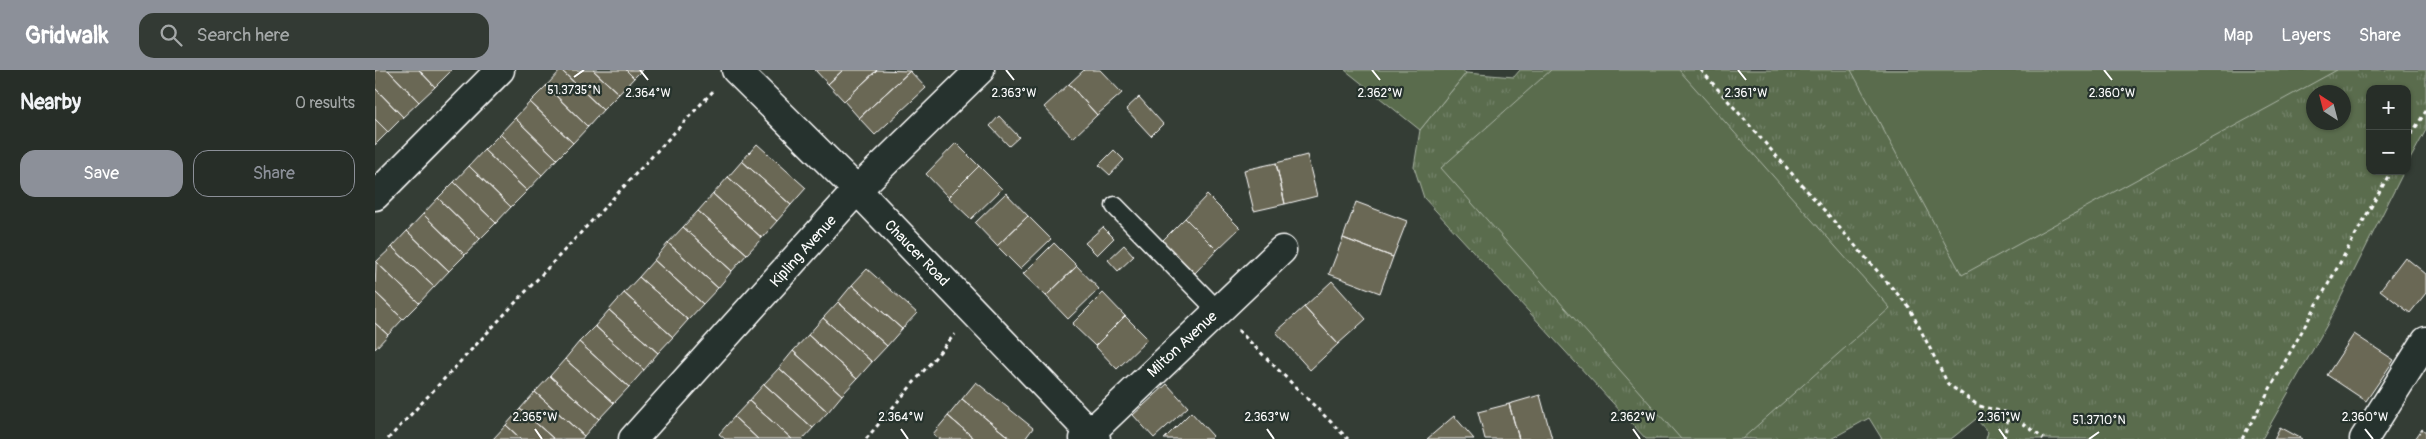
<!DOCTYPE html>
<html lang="en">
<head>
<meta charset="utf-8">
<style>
  body { margin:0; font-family:Pangolin,sans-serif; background:#333a34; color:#f1f3f6 }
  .controls { position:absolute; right:15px; top:15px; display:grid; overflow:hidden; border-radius:10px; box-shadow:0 1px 4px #0004 }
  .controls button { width:45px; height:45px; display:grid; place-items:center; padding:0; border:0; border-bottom:1px solid #434a45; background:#272e28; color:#f1f3f6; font:25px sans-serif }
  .compass { position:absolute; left:1931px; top:15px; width:45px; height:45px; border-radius:50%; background:#272e28; box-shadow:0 1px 4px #0004; rotate:324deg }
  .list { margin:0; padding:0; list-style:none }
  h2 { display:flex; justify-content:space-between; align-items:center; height:65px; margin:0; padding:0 20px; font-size:21px }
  h2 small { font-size:16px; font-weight:400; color:#a4a8a8 }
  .actions { display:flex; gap:10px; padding:15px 20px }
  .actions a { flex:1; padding:11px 0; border:1px solid #8c9099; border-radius:15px; text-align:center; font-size:18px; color:#8c9099 }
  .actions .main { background:#8c9099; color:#fff }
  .icon { flex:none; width:28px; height:28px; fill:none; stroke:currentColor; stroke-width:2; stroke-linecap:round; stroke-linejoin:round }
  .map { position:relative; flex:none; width:2051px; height:369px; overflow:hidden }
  header { display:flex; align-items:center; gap:30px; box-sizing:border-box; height:70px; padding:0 25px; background:#8c9099; color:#fff }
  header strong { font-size:24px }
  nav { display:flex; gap:28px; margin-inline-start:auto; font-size:18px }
  .search { width:350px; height:45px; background:#333a34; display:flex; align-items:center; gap:12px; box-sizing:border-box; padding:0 18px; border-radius:15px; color:#a4a8a8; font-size:19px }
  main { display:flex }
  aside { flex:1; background:#272e28 }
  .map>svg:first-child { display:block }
  .grass { fill:url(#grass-tufts); stroke:#acb6a6; fill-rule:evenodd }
  .pitch { fill:#5a6c4e; stroke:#acb6a6 }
  .building { fill:#6b6754; stroke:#fff }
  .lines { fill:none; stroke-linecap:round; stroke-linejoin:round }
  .service-casing { stroke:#fff; stroke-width:21 }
  .minor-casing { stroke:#fff; stroke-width:31 }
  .path { stroke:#fff; stroke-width:3; stroke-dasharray:4 4; stroke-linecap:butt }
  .service { stroke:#26332d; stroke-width:18 }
  .minor { stroke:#26332d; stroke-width:28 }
  .ticks { fill:none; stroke:#fff; stroke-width:2 }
  .labels { text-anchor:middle; stroke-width:4.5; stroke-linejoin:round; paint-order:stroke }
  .street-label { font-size:15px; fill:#fff; stroke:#26332d }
  .ticks-label { font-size:12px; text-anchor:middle; fill:#fff; stroke:#26332d; stroke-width:4.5; stroke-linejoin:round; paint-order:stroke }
</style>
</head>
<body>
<header>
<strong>Gridwalk</strong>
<div class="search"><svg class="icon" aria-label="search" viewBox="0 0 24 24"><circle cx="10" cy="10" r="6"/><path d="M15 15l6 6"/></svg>Search here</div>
<nav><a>Map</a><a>Layers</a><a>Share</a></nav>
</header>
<main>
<aside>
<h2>Nearby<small>0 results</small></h2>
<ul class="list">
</ul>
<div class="actions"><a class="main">Save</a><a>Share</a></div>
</aside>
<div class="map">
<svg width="2051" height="369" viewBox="0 0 2051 369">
  <defs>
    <pattern id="grass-tufts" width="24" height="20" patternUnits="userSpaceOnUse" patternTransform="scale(1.25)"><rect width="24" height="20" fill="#5a6c4e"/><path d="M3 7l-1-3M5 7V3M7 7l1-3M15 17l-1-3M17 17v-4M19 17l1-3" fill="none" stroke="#738269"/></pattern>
  </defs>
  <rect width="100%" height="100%" fill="#343d35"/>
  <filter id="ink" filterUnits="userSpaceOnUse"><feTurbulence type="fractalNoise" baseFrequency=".02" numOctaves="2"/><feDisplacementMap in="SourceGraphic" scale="10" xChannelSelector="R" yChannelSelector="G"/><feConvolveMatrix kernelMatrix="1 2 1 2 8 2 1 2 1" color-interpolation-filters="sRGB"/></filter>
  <g filter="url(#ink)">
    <path class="grass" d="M1145,0H2051V60L2032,95V19H1995V101H2029L1953,253L1887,369H1611L1613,362L1601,349L1576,369H1507L1494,348L1456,369H1271L1049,128L1039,97L1045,60L1091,3L1139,7ZM1938,22H1968V52H1938Z"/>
    <path class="pitch" d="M970,0H1087L1091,3L1045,60Z
      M1176,0H1304L1515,238L1367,369H1306L1066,98Z
      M1476,0H1962L1587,205Z"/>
    <path class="building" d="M0,0H13L44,32L28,47L0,18Z
      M13,0H44L60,17L44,32Z
      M44,0H75L76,1L60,17Z
      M186,0H218L244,24L228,40Z
      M186,0L228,40L213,57L171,16Z
      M218,0H251L259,8L244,24Z
      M251,0H267L259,8Z
      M440,0H468L453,14Z
      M468,0H502L469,31L453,14Z
      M502,0L535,1L484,48L469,31Z
      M709,0H725L747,23L722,45L694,14Z
      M535,1L551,18L500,65L484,48Z
      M694,14L722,45L698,68L669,37Z
      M171,16L213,57L198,73L155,32Z
      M0,18L28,47L13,62L0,49Z
      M764,27L788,54L776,66L751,39Z
      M155,32L198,73L182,89L140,48Z
      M624,46L644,67L634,76L615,56Z
      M140,48L182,89L167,105L125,64Z
      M0,49L13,62L0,75Z
      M125,64L167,105L152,121L109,80Z
      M581,73L604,96L573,127L551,104Z
      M382,74L431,118L416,135L367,91Z
      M109,80L152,121L136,137L94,96Z
      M739,80L749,90L735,105L724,95Z
      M932,85L942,126L910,134L901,93Z
      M367,91L416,135L402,151L353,107Z
      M901,93L910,134L879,141L869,100Z
      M94,96L136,137L121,153L79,112Z
      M604,96L627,119L596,149L573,127Z
      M353,107L402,151L387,168L338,124Z
      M79,112L121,153L105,169L63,128Z
      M631,123L653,146L622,176L600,153Z
      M338,124L387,168L372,184L323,141Z
      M832,125L865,158L842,180L810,148Z
      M63,128L105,169L90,185L48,144Z
      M981,132L1032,151L1018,187L968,168Z
      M323,141L372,184L357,201L308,157Z
      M48,144L90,185L74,201L32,161Z
      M653,146L676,169L645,199L622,176Z
      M810,148L842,180L820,203L787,171Z
      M308,157L357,201L343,218L293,173Z
      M728,157L739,168L722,185L710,173Z
      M32,161L74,201L59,217L17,177Z
      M968,168L1018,187L1005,223L954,204Z
      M293,173L343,218L328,234L279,190Z
      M679,173L702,196L671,226L648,204Z
      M749,175L759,186L743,201L733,190Z
      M17,177L59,217L44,233L1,192Z
      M2030,187L2051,204V223L2035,243L2005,220Z
      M279,190L328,234L313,250L264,207Z
      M1,192L44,233L28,249L0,222Z
      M702,196L724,219L693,249L671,226Z
      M492,199L542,243L527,259L477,215Z
      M264,207L313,250L298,267L249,223Z
      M957,211L991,249L963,274L929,237Z
      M477,215L527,259L512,276L463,232Z
      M0,222L28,249L13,265L0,253Z
      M249,223L298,267L283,283L234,240Z
      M728,223L750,246L720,276L697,254Z
      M463,232L512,276L497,292L448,248Z
      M929,237L963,274L935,300L901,262Z
      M234,240L283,283L269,300L220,256Z
      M750,246L773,269L742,299L720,276Z
      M448,248L497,292L482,309L433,265Z
      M0,253L13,265L0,279Z
      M220,256L269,300L254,317L204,272Z
      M1979,264L2019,290L1991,331L1952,305Z
      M433,265L482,309L467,325L418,281Z
      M204,272L254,317L239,333L190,289Z
      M418,281L467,325L453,342L404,298Z
      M190,289L239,333L224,349L175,306Z
      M404,298L453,342L438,358L389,314Z
      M175,306L224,349L209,366L160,322Z
      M601,312L658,358L650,369H636L587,329Z
      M389,314L438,358L428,369H417L374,331Z
      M792,314L813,337L779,368L758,345Z
      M160,322L209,366L207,369H179L145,339Z
      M1165,325L1177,369H1144L1134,334Z
      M587,329L636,369H600L573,346Z
      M374,331L417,369H383L359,347Z
      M1134,334L1144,369H1110L1103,342Z
      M145,339L179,369H146L131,355Z
      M816,342L838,366L835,369H789Z
      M573,346L600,369H564L558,364Z
      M1079,346L1099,369H1052Z
      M359,347L383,369H350L344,364Z
      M131,355L146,369H118Z
      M1905,357L1927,369H1899Z
      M2047,359L2051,362V369H2040Z"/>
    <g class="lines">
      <g class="service-casing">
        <path id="service" d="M740,136L843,241"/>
      </g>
      <g class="minor-casing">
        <path id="minor" d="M361,0L482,120L721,369
          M0,126L125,0
          M258,369L482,120L605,0
          M709,369L907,180
          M1989,369L2051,271"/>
      </g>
      <path class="path" d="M1326,0L1534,237L1573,314L1604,336L1634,343L1669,369
        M2032,71L2051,41
        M863,260L973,369
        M13,369L340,19
        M491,369L580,264
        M1629,369L1634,343
        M1867,369L2016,101"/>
      <use href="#service" class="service"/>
      <use href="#minor" class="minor"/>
    </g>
  </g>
  <path class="ticks" d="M265,0L273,10M631,0L639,10M997,0L1005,10M1363,0L1371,10M1729,0L1737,10M199,7L209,0M160,359L167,369M526,359L533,369M892,359L899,369M1258,359L1265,369M1624,359L1631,369M1990,359L1998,369M1714,369L1724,362"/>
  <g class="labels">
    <g class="street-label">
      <text transform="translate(428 181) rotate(-48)" y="5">Kipling Avenue</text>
      <text transform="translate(542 183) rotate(46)" y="5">Chaucer Road</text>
      <text transform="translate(807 274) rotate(-43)" y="5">Milton Avenue</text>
    </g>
  </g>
  <g class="ticks-label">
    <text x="199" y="24">51.3735°N</text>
    <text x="273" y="27">2.364°W</text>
    <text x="639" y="27">2.363°W</text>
    <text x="1005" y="27">2.362°W</text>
    <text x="1371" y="27">2.361°W</text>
    <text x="1737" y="27">2.360°W</text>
    <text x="160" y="351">2.365°W</text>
    <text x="526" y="351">2.364°W</text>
    <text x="892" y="351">2.363°W</text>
    <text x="1258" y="351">2.362°W</text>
    <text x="1624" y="351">2.361°W</text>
    <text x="1990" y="351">2.360°W</text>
    <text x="1724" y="354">51.3710°N</text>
  </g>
</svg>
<div class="controls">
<button>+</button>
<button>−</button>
</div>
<svg class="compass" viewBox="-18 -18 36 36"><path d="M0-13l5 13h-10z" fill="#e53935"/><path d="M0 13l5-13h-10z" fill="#a4a8a8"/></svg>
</div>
</main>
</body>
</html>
